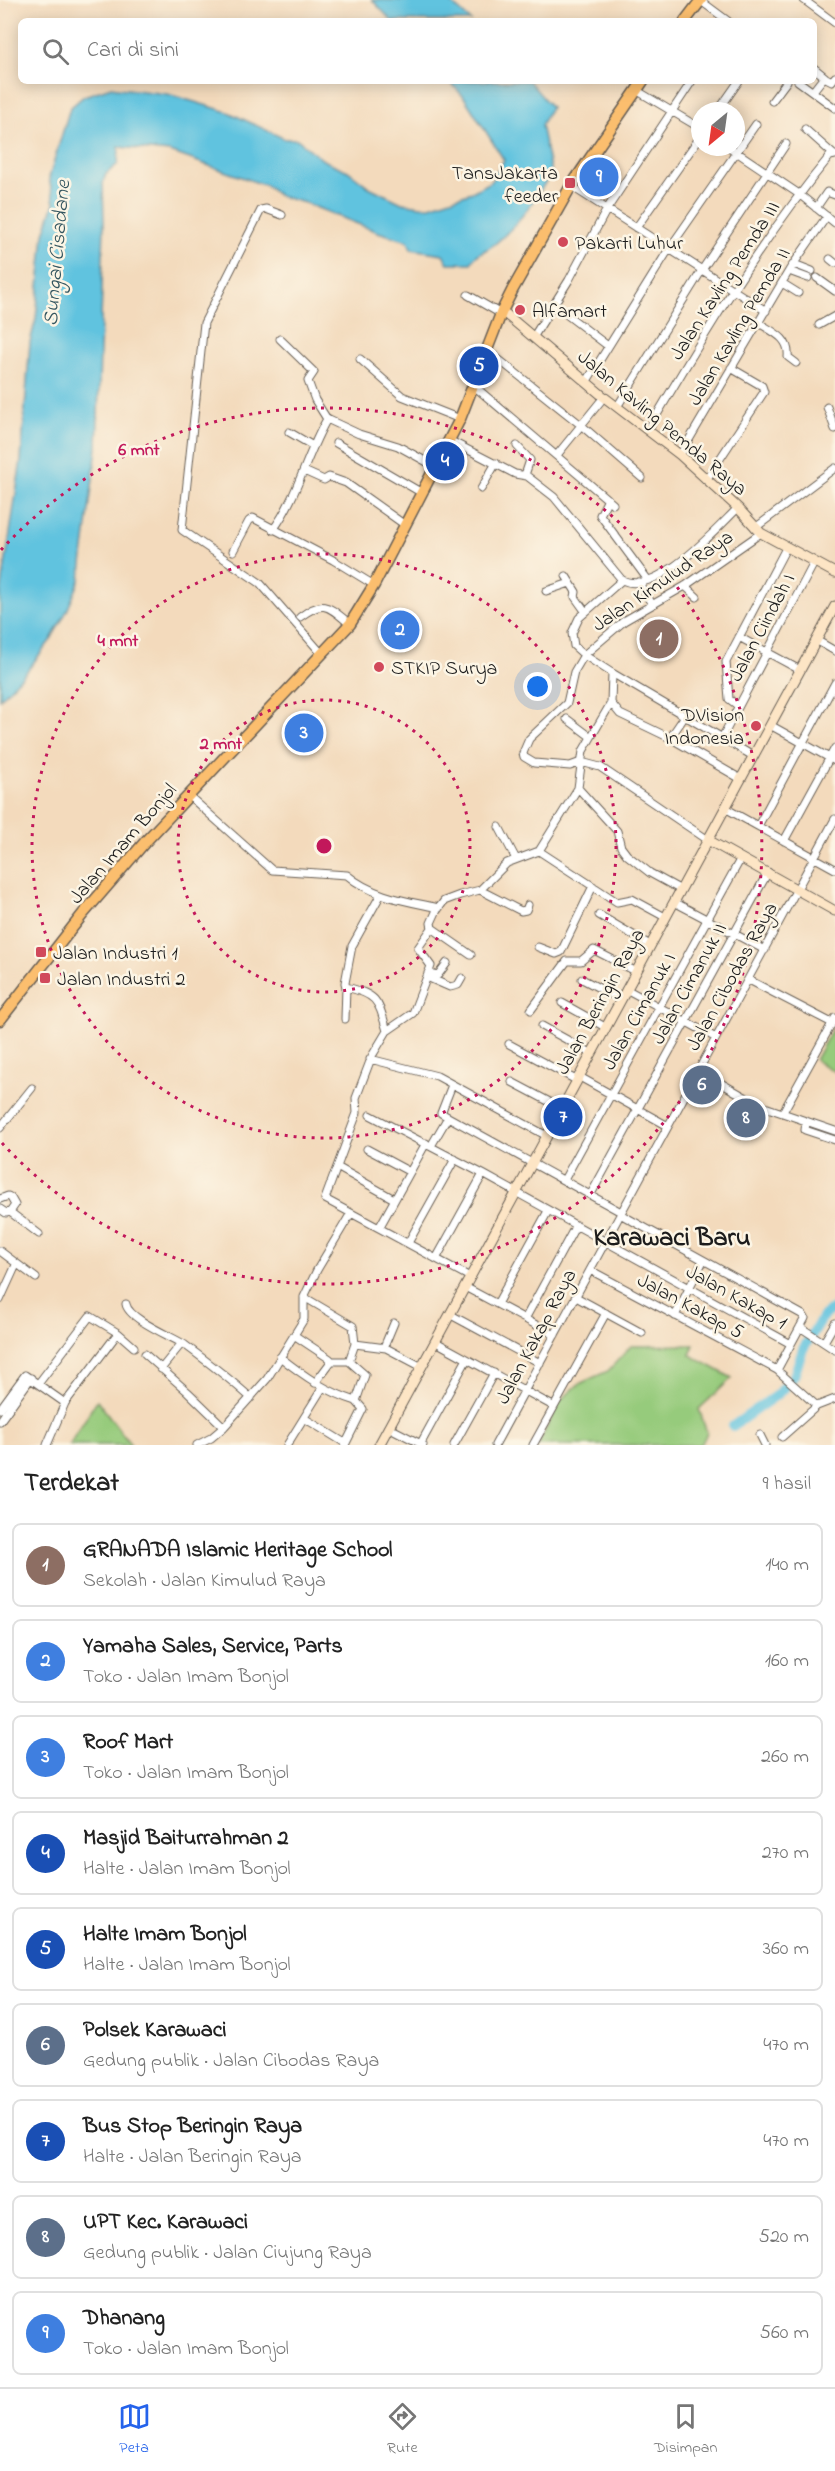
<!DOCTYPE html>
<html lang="id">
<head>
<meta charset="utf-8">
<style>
  body { margin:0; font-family:"Indie Flower",sans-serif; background:#f6f6f6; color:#222 }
  .compass { position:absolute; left:691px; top:102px; width:54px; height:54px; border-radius:50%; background:#fff; box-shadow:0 3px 15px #0003; rotate:209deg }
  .you { position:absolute; left:538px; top:687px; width:21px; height:21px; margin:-15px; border:4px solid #fff; border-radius:50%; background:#1a73e8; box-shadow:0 0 0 9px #1a73e833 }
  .badge { display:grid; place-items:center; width:39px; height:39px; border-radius:50%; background:#2563eb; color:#fff; font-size:20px; font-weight:700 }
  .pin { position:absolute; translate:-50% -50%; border:3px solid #fff; box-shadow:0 2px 6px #0006 }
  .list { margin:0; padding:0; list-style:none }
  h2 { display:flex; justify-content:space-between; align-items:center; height:78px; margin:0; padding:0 24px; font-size:26px }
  h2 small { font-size:20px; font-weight:400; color:#767676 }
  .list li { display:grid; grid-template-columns:39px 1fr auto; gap:18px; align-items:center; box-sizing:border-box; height:84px; margin:0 12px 12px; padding:0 12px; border:2px solid #e0e0e0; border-radius:9px }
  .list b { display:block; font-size:22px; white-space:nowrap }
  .list p { margin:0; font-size:20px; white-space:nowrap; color:#767676 }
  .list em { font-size:20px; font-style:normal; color:#767676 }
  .icon { flex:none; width:33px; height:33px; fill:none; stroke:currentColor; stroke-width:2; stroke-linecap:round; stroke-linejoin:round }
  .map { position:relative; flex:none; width:835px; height:1445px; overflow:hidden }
  .search { position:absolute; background:#fff; box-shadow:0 3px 15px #0003; left:18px; right:18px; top:18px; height:66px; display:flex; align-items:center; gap:15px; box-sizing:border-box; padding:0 21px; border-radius:9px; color:#767676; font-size:22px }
  .sheet { height:942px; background:#fff }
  nav { display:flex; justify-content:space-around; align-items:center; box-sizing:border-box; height:84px; border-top:2px solid #e0e0e0; background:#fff; font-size:16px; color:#767676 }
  nav a { display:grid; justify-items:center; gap:3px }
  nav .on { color:#2563eb }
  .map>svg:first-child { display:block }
  .green { fill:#96cb7c; stroke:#59744c; stroke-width:1.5 }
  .water { fill:#60c3df; stroke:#3e707e; stroke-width:1.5 }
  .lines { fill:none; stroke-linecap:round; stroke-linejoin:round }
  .river { stroke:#60c3df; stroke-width:10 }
  .street-casing { stroke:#675e54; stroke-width:9 }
  .secondary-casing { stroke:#675e54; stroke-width:11 }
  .primary-casing { stroke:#675e54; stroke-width:13 }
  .street { stroke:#fff; stroke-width:7 }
  .secondary { stroke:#fde5c5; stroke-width:9 }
  .primary { stroke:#fbbe6e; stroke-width:10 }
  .ring { fill:none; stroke:#c2185b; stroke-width:3; stroke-dasharray:3 6 }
  .poi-dot { fill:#d1495b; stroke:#fcf5e5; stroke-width:2 }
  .labels { text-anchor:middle; stroke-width:5; stroke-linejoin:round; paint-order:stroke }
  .poi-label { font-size:20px; fill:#1c1c1c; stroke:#fcf5e5; text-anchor:start }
  .street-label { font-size:20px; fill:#1c1c1c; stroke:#fcf5e5 }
  .water-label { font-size:21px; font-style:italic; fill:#345660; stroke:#fcf5e5 }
  .district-label { font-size:26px; font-weight:bold; fill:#1c1c1c; stroke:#fcf5e5 }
  .centre { fill:#c2185b; stroke:#fcf5e5; stroke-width:3 }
  .ring-label { font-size:18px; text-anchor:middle; font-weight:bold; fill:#c2185b; stroke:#fcf5e5; stroke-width:5; stroke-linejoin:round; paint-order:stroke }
</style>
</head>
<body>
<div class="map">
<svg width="835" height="1445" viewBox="0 0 835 1445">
  <rect width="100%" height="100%" fill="#fcf5e5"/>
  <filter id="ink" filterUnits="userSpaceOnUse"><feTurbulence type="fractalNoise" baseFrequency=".0167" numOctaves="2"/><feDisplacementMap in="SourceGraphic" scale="12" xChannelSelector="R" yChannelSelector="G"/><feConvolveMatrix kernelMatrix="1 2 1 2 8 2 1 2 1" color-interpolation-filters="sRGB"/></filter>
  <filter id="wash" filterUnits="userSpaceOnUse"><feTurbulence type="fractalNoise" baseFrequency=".008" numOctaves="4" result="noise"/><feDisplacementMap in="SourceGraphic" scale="24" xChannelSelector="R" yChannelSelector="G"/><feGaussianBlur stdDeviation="1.35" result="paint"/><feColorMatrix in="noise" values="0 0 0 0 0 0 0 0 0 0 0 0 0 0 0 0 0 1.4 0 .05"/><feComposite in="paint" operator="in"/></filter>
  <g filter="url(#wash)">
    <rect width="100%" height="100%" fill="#f3dabc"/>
    <path class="green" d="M835,1024V1072L815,1060Z
      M694,1345L690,1355L732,1378L699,1409L707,1433L701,1445H538L560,1401L579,1384L608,1371L631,1346Z
      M97,1400L131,1445H69Z"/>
    <path class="water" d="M372,0H448L471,21H392Z
      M449,81H529L551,107L541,125L551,173C536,199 519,224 496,243C487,251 476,252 471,263H448L443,254L411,249L408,241L378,232L305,203L279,196L267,186L170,152L119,147L118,164L106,174L103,182L104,224L97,448L80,580L67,611L50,641L27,671L0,699V599L21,460L30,342L36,319L44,234L54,203L49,178L70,108L84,96L111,87L168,94L228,112L285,139H297L323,160L348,171L369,187L402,203L427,207L472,192L491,182L504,160L464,97Z"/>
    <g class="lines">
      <path class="river" d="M733,1426L778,1394L794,1376L803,1349L824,1315L835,1307"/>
    </g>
  </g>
  <g filter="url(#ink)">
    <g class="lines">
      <g class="street-casing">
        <path id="street" d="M804,0L835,23
          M701,1L728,21
          M814,68L825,77
          M798,81L835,108
          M636,90L700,128
          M813,91L824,77L832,81L835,77
          M772,101L787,81
          M718,111L739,81
          M805,129L833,154
          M729,147L799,194L835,223
          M571,186L766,311
          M816,208L827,192L835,195
          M282,215L266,209L261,210L204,323L182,530L260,583L322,654
          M636,228L700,137
          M830,259L835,263
          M794,264L812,271
          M789,271L808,278
          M817,278L835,291
          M782,283L798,293
          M468,295L501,314
          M554,305L608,346
          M759,323C773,332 790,338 788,357L796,363
          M819,325L835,316
          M534,336L569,280L607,209L692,81
          M280,339L314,372L308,381L315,400L327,419L359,434L398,446L436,467
          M488,351L581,425L642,478
          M360,359L402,396L460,419
          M587,381L669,249L756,124
          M474,386L613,504
          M617,407L702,270L786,144
          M827,407L835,429
          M648,430C703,336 761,240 830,156L835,155
          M289,432L313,446
          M449,440L515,474L527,476L554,497L622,580
          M336,443L422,493
          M517,446L530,460L525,475
          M557,455L604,397
          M680,455L790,269L827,216
          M304,471L324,480L329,477L346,483L405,525
          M706,480L764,392L762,386L731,368
          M481,489L496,463
          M608,499L600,515L648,580
          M755,528L835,468
          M273,530C298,496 306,455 327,419
          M233,551L249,521L253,518L333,560L374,585
          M566,576L576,592L575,597L585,611
          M622,580L579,618L572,633L574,646L584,655L612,673L753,756
          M622,580C657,597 716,529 738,508
          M638,582L652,604
          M685,586L697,597
          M546,591L570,583
          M300,617C324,599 328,606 350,624
          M739,637L800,670
          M816,640L835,651
          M612,673L611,703L620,714L670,738L741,779
          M737,705L729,699L726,662L786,548
          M567,719L591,737
          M770,725L835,761
          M670,738L685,716
          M722,738L814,563
          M578,788L617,831L621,847L627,855L650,873L681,890
          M188,795L272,870L347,875C373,897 407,901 439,908
          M725,808L835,869
          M758,826L835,683
          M499,827L516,859
          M708,840L600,767L581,762L570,766L534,763L524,757L523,753L529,739L567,703L574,672L584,655L624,621L685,586L761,533
          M784,841L835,748
          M539,851L617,902L632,899L665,917
          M480,890L521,911L526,910L528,905
          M381,894L352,946L345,983L346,987C378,995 378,1000 387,1031
          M674,902L765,950
          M599,915L650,945
          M432,928L418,948L431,966L413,1013L387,1031L372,1056L356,1098L357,1113L325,1199L470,1277
          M538,947L556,954L561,952L593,886
          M471,955L432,928L431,923L436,912L444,901L460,895L480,890L507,863L539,851L578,788L583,751L611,703
          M428,973L438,975L447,963
          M427,977L450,987L458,985L462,978
          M582,979L620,999
          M749,980L832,1023
          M626,989L716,1038
          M562,1003L605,1027
          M531,1010L567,961H581L594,950L635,971
          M345,1019L346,987
          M542,1026L591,1053
          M509,1044L576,1080
          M370,1059L437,1076L547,1136
          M698,1070L759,1105L835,1131
          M578,1076L668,1126
          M512,1082L561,1108
          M783,1112L835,1018
          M370,1115L483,1174L791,1344
          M448,1117L441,1113L452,1085
          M806,1122L805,1130L835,1140
          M0,1128L32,1088
          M431,1146L448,1117L621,1212
          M367,1149L410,1172
          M337,1167L394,1199
          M564,1180L741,858
          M591,1194L768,872
          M0,1199L8,1196L11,1198L15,1205L10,1212L6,1213L0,1209
          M10,1212L39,1234
          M620,1214L803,1315L805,1318L777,1370
          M379,1228L426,1143
          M408,1243L455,1159
          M0,1251L36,1278
          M436,1259L483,1174
          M590,1270L777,1370L817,1406
          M465,1287L555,1335
          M304,1297L353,1326L355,1344L349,1361
          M576,1297L642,1333
          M0,1300L16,1265
          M126,1304C128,1319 173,1337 185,1345C208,1362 230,1379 251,1398
          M497,1304L548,1211
          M451,1315L540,1363
          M675,1316L703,1261
          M525,1319L575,1227
          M800,1327L835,1350
          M294,1335L330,1359V1363L315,1383
          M436,1342L553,1406
          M824,1342L835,1323
          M355,1344L386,1348L422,1367
          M384,1347L394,1323
          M145,1354L188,1392L224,1427
          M280,1357C304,1376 327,1392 356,1401L365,1375L349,1361H331
          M161,1369L182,1343
          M38,1384L90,1316L118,1333L134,1347
          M0,1409L25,1375L65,1403
          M304,1418L345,1443
          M0,1421L31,1378
          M388,1427L423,1445
          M760,1435L765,1445
          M782,1437L817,1406L835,1399
          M421,1443L467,1359
          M47,1445L65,1403L118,1333
          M197,1445L211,1438L224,1427L267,1379L304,1319V1297L317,1270L351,1213
          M287,1445L323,1387
          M345,1445L363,1409L356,1401
          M454,1445L494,1373
          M495,1445L835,819
          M533,1445L606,1313"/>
      </g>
      <g class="secondary-casing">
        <path id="secondary" d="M502,311L604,397L680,455L738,508L761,533L835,573
          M708,840L835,911
          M379,1445L835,606"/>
      </g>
      <g class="primary-casing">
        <path id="primary" d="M685,21L701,0
          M0,1020L83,914L145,842L350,624L374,585L460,419L502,311L513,289L571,186L643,81"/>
      </g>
      <use href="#street" class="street"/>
      <use href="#secondary" class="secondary"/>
      <use href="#primary" class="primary"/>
    </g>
  </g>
  <g class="ring">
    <circle cx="324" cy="846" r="146"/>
    <circle cx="324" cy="846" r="292"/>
    <path d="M1 550A438 438 0 1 1 1 1142"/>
  </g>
  <g class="poi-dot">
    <rect x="564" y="177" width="12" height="12" rx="3"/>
    <circle cx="563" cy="242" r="6"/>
    <circle cx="520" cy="310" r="6"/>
    <circle cx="379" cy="667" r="6"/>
    <circle cx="756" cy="726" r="6"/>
    <rect x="35" y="946" width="12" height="12" rx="3"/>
    <rect x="39" y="972" width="12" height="12" rx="3"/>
  </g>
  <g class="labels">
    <g class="poi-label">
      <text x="558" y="179" text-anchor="end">TansJakarta<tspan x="558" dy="23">feeder</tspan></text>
      <text x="575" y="249">Pakarti Luhur</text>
      <text x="532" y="317">Alfamart</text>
      <text x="391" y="674">STKIP Surya</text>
      <text x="744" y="721" text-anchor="end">DVision<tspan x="744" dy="23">Indonesia</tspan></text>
      <text x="53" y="959">Jalan Industri 1</text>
      <text x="57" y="985">Jalan Industri 2</text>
    </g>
    <g class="street-label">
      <text transform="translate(724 280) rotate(-57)" y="7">Jalan Kavling Pemda III</text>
      <text transform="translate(738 326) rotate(-59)" y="7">Jalan Kavling Pemda II</text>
      <text transform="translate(663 422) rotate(40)" y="7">Jalan Kavling Pemda Raya</text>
      <text transform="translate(662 580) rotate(-34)" y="7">Jalan Kimulud Raya</text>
      <text transform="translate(761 627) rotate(-62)" y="7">Jalan Ciindah I</text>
      <text transform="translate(122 843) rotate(-49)" y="7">Jalan Imam Bonjol</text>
      <text transform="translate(731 976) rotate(-61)" y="7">Jalan Cibodas Raya</text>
      <text transform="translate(688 983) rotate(-61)" y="7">Jalan Cimanuk II</text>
      <text transform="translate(599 1001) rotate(-61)" y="7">Jalan Beringin Raya</text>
      <text transform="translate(638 1011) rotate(-61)" y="7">Jalan Cimanuk I</text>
      <text transform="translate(737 1296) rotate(29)" y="7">Jalan Kakap 1</text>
      <text transform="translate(691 1305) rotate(28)" y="7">Jalan Kakap 5</text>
      <text transform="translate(535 1336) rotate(-62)" y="7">Jalan Kakap Raya</text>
    </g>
    <g class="water-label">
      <text transform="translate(56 253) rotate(-85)" y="7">Sungai Cisadane</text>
    </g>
    <g class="district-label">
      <text x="672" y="1245">Karawaci Baru</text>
    </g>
  </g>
  <circle cx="324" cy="846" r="9" class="centre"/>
  <g class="ring-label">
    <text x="139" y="455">6 mnt</text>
    <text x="118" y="646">4 mnt</text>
    <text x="221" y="749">2 mnt</text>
  </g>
</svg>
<svg class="compass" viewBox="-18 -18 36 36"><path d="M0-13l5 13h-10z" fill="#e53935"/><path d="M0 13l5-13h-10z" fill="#767676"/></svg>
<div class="you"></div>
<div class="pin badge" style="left:659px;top:639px;background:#8d6e63">1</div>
<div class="pin badge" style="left:400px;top:630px;background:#3f7fe0">2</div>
<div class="pin badge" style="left:304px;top:733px;background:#3f7fe0">3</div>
<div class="pin badge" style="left:445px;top:461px;background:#1a4fb4">4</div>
<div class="pin badge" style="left:479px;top:366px;background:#1a4fb4">5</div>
<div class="pin badge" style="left:702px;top:1085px;background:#5c6f8a">6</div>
<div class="pin badge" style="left:563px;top:1117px;background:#1a4fb4">7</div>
<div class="pin badge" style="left:746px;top:1118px;background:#5c6f8a">8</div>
<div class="pin badge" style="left:599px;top:177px;background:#3f7fe0">9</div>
<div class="search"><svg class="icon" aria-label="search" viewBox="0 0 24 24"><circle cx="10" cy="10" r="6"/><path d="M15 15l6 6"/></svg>Cari di sini</div>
</div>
<section class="sheet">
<h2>Terdekat<small>9 hasil</small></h2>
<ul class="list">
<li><span class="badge" style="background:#8d6e63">1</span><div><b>GRANADA Islamic Heritage School</b><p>Sekolah · Jalan Kimulud Raya</p></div><em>140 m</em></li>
<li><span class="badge" style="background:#3f7fe0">2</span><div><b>Yamaha Sales, Service, Parts</b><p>Toko · Jalan Imam Bonjol</p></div><em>160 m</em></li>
<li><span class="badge" style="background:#3f7fe0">3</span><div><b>Roof Mart</b><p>Toko · Jalan Imam Bonjol</p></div><em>260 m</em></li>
<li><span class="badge" style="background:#1a4fb4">4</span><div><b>Masjid Baiturrahman 2</b><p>Halte · Jalan Imam Bonjol</p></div><em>270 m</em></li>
<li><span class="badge" style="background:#1a4fb4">5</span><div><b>Halte Imam Bonjol</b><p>Halte · Jalan Imam Bonjol</p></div><em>360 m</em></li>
<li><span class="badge" style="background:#5c6f8a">6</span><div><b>Polsek Karawaci</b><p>Gedung publik · Jalan Cibodas Raya</p></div><em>470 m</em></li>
<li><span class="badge" style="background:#1a4fb4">7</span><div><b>Bus Stop Beringin Raya</b><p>Halte · Jalan Beringin Raya</p></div><em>470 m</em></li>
<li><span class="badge" style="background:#5c6f8a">8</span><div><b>UPT Kec. Karawaci</b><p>Gedung publik · Jalan Ciujung Raya</p></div><em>520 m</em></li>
<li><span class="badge" style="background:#3f7fe0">9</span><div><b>Dhanang</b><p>Toko · Jalan Imam Bonjol</p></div><em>560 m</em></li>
</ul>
</section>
<nav>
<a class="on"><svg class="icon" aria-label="map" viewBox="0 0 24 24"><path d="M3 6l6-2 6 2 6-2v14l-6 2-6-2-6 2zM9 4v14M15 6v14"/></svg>Peta</a>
<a><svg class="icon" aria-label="directions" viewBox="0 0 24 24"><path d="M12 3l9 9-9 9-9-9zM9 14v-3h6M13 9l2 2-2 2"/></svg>Rute</a>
<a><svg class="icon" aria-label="saved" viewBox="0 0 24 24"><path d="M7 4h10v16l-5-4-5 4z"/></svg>Disimpan</a>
</nav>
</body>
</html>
